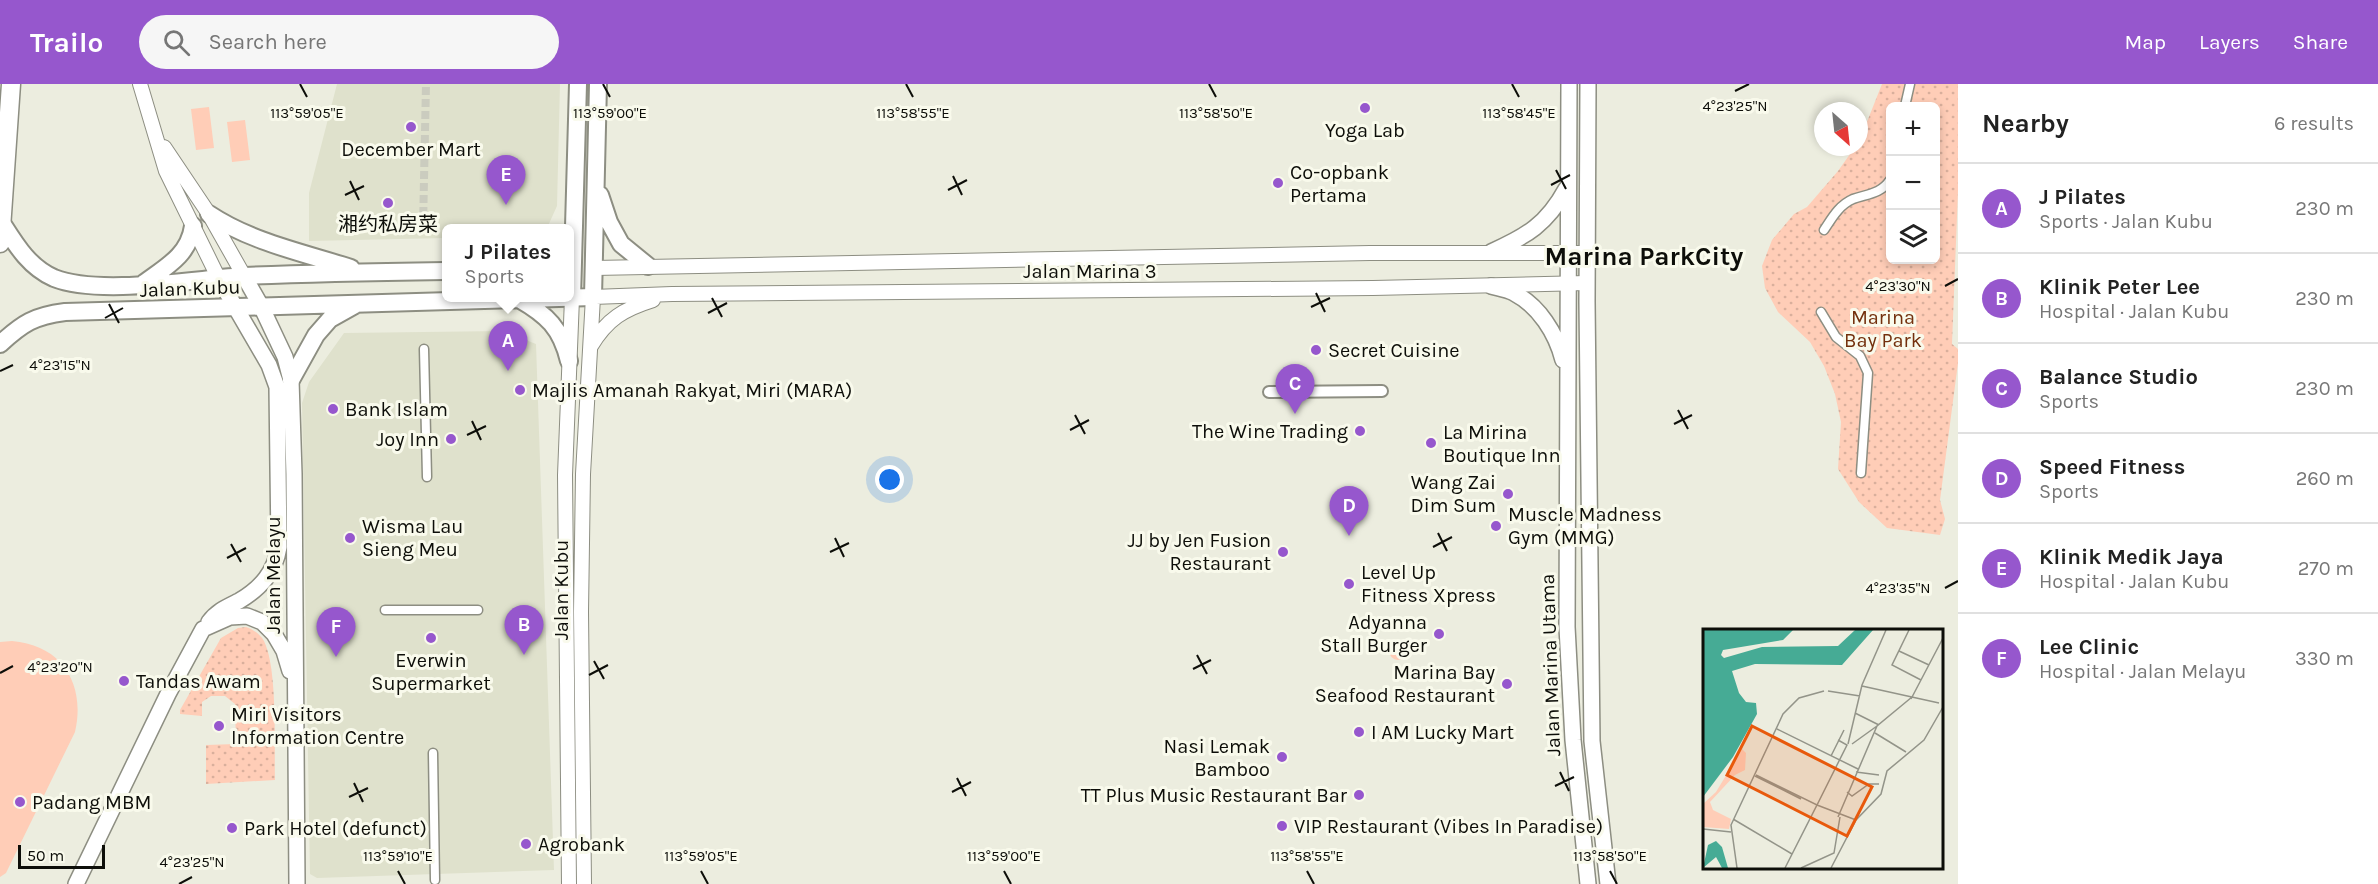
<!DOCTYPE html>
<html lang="en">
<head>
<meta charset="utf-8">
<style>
  body { margin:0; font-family:Karla,"Noto Sans SC",sans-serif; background:#f6f6f6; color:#222 }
  .controls { position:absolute; right:18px; top:18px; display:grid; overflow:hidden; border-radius:9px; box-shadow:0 3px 9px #0003 }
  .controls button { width:54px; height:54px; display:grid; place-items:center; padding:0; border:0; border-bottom:2px solid #e0e0e0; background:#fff; color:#222; font:30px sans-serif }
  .compass { position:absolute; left:1814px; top:18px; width:54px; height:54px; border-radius:50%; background:#fff; box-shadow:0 3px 9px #0003; rotate:153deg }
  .scale { position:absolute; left:18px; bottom:15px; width:87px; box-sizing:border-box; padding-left:6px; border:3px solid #0d0e09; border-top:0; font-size:16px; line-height:21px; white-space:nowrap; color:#0d0e09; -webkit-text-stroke:4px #f9faec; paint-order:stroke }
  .you { position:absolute; left:890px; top:396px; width:21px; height:21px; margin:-15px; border:4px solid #fff; border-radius:50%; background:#1a73e8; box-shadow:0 0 0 9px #1a73e833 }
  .badge { display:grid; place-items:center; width:39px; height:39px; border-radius:50%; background:#9657cd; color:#fff; font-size:20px; font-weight:700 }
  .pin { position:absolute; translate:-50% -50px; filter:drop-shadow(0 2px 3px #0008) }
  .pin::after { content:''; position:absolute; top:32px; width:21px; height:18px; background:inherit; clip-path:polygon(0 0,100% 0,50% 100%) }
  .popup { position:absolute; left:442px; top:140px; width:132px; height:78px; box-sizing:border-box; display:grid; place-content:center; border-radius:9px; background:#fff; filter:drop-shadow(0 2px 4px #0005); font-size:20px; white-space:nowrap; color:#767676 }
  .popup b { font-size:22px; color:#222 }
  .popup::after { content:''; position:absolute; left:50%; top:100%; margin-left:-12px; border:12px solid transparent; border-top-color:#fff }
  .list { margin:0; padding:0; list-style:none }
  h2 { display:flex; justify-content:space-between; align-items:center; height:78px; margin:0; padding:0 24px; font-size:26px }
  h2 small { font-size:20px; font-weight:400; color:#767676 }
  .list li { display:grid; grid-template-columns:39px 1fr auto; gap:18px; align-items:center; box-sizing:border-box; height:90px; padding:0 24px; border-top:2px solid #e0e0e0 }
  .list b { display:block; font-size:22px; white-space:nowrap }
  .list p { margin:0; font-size:20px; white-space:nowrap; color:#767676 }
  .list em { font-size:20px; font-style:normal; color:#767676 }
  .icon { flex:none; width:33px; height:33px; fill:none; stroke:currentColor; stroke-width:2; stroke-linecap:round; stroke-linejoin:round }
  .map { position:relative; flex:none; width:1958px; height:800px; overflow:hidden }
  header { display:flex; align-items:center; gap:36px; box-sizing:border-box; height:84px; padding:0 30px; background:#9657cd; color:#fff }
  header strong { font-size:28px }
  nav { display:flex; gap:33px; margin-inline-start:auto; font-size:21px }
  .search { width:420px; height:54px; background:#f6f6f6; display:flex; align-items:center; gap:15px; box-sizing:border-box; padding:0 21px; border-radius:33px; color:#767676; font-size:22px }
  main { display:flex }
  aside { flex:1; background:#fff }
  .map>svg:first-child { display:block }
  .built { fill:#dfe1cc }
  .green { fill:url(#green-dots); fill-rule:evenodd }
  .pitch { fill:#ffcdb7 }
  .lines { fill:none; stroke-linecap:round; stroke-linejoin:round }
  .pedestrian-tunnel { stroke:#cbccbf; stroke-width:8; stroke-dasharray:8 4; stroke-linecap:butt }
  .pedestrian-casing { stroke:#8d8e82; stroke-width:11 }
  .minor-casing { stroke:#8d8e82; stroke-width:14 }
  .tertiary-casing { stroke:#8d8e82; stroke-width:16 }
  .secondary-casing { stroke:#8d8e82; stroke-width:18 }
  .primary-casing { stroke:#8d8e82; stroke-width:20 }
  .trunk-casing { stroke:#8d8e82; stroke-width:21 }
  .pedestrian { stroke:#fff; stroke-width:8 }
  .minor { stroke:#fff; stroke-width:10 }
  .tertiary { stroke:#fff; stroke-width:14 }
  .secondary { stroke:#fff; stroke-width:15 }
  .primary { stroke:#fff; stroke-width:16 }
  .trunk { stroke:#fff; stroke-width:18 }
  .ticks { fill:none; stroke:#0d0e09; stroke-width:2 }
  .poi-dot { fill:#9657cd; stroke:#f9faec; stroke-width:2 }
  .labels { text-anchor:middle; stroke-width:6; stroke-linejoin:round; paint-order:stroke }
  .poi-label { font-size:20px; fill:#0d0e09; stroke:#f9faec; text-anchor:start }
  .street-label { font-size:20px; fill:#0d0e09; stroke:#f9faec }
  .park-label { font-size:20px; fill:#73300d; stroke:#f9faec }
  .district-label { font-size:26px; font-weight:bold; fill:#0d0e09; stroke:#f9faec }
  .inset-road { fill:none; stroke:#939489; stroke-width:1.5 }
  .view { fill:#e8590c; fill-opacity:0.15; stroke:#e8590c; stroke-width:3 }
  .inset-edge { fill:none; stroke:#0d0e09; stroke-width:3 }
  .ticks-label { font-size:15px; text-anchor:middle; fill:#0d0e09; stroke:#f9faec; stroke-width:6; stroke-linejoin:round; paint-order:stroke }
</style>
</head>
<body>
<header>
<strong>Trailo</strong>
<div class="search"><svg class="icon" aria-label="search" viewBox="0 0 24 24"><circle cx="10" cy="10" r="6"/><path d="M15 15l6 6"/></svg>Search here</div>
<nav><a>Map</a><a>Layers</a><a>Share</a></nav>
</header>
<main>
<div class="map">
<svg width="1958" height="800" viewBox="0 0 1958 800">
  <defs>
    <pattern id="green-dots" width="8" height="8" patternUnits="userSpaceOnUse" patternTransform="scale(1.5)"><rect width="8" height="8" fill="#ffcdb7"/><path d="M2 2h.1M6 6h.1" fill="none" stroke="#d9af9c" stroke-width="1.8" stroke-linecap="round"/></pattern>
  </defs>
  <rect width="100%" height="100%" fill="#eceddf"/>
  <path class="built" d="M337,0H560L557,122L547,144H446V154L309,157V109Z
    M503,247L536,260L554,786L317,794L310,790L302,319L309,298L344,249Z"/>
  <path class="green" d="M1882,0H1958V107L1952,260L1958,265V279L1940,416L1945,435L1940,451L1887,444L1859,418L1838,385L1841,338L1835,310L1824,282L1810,258L1778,228L1765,204L1762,182L1772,156L1794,130L1807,123L1838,87L1855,63H1859V58ZM1890,22H1936V176H1890Z
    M246,543C254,546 260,550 264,557C278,586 274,662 275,696L206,700V661L236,660L235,620L225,612H211L202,618V632L180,630V626L221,554L238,544Z
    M1389 567a9 9 0 1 1 18 0a9 9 0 1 1-18 0Z"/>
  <path class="pitch" d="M209,23L214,64L196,66L191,25Z
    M245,36L250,76L232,78L227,38Z
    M12,557C62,561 86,600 75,648L6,789L0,793V558Z"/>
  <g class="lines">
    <path class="pedestrian-tunnel" d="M423,143L426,0"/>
    <g class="pedestrian-casing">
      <path id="pedestrian" d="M1905,22L1910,0
        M1824,146C1832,134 1839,121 1853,115C1867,110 1881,110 1890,96
        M1821,228L1836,253L1860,272L1868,289L1861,389
        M424,265L427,393
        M385,526H478
        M433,669L435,796"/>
    </g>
    <g class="minor-casing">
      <path id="minor" d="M1269,308L1382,307"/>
    </g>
    <g class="tertiary-casing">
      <path id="tertiary" d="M140,0L166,87L219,195
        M164,63L209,130L244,192
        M594,184L1370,169H1587
        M591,262C607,235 624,225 653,216
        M569,800L565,391L572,214
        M584,800L581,528L583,390L593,213L672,210L1373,204L1587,199"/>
    </g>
    <g class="secondary-casing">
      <path id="secondary" d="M1569,0L1567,543L1573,656L1588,800
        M1588,0L1587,218L1592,657L1608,800
        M1491,168C1527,152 1547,140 1566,105
        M244,192L261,222L285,273L291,296L294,390L297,800
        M1491,202C1498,204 1507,205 1514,209C1539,222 1556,249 1563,276
        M209,538C217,527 227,523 239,517C261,504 275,488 279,463L277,303L269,281L219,195
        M76,800L168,610L203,545L230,533L247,532L262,538L274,550L284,567L290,587"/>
    </g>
    <g class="primary-casing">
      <path id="primary" d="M600,111L609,138L621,160L648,182
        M209,130C251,158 304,169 351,184
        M2,139C16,161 29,183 54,194C99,212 195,195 245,192C312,189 379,188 446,187
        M144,199C166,183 189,171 193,142
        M572,214L578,0
        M519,215C547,231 561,244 569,277
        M0,260C23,239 34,232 65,228L593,213L598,0
        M291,296L316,251L330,235L355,221"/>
    </g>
    <g class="trunk-casing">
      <path id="trunk" d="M0,159L11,0"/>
    </g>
    <use href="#pedestrian" class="pedestrian"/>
    <use href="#minor" class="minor"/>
    <use href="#tertiary" class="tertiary"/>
    <use href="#secondary" class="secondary"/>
    <use href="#primary" class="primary"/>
    <use href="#trunk" class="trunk"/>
  </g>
  <path class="ticks" d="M300,0L307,13M603,0L610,13M906,0L913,13M1209,0L1216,13M1512,0L1519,13M1735,7L1749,0M1556,86L1566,105M953,92L962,111M350,97L359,116M1551,101L1570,91M948,106L967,96M345,111L364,102M1945,202L1958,195M1316,209L1325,228M712,214L722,233M109,220L119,239M1311,223L1330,214M708,229L727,219M105,234L123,224M0,287L13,281M1678,326L1688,345M1075,331L1085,350M472,337L481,356M1674,340L1692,331M1070,346L1089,336M467,351L486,342M1438,449L1447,467M835,454L844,473M231,460L241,478M1433,463L1452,453M830,468L849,459M227,474L246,464M1945,504L1958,497M1197,571L1207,590M594,577L604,595M1193,585L1211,576M0,589L13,582M589,591L608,581M1560,688L1569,707M957,694L966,712M354,699L363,718M1555,702L1574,693M952,708L971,698M349,713L368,704M398,787L405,800M701,787L708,800M1004,787L1011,800M1307,787L1314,800M1610,787L1617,800M179,800L192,793"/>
  <g class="poi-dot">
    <circle cx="1365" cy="24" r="6"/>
    <circle cx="411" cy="43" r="6"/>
    <circle cx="1278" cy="99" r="6"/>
    <circle cx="388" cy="119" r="6"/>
    <circle cx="1316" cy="266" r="6"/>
    <circle cx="520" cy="306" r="6"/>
    <circle cx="333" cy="325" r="6"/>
    <circle cx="1360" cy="347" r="6"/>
    <circle cx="451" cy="355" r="6"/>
    <circle cx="1431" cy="359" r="6"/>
    <circle cx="1508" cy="410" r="6"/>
    <circle cx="1496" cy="442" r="6"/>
    <circle cx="350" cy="454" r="6"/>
    <circle cx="1283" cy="468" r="6"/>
    <circle cx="1349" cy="500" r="6"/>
    <circle cx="1439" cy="550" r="6"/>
    <circle cx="431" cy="554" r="6"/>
    <circle cx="124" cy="597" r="6"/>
    <circle cx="1507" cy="600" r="6"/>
    <circle cx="219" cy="642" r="6"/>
    <circle cx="1359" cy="648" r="6"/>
    <circle cx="1282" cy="673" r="6"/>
    <circle cx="1359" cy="711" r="6"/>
    <circle cx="20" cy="718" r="6"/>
    <circle cx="1282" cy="742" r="6"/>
    <circle cx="232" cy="744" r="6"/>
    <circle cx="526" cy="760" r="6"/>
  </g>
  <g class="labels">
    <g class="poi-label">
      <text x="1365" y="53" text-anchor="middle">Yoga Lab</text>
      <text x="411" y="72" text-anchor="middle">December Mart</text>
      <text x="1290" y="95">Co-opbank<tspan x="1290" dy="23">Pertama</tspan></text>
      <text x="388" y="147" text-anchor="middle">湘约私房菜</text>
      <text x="1328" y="273">Secret Cuisine</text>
      <text x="532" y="313">Majlis Amanah Rakyat, Miri (MARA)</text>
      <text x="345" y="332">Bank Islam</text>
      <text x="1348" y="354" text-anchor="end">The Wine Trading</text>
      <text x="1443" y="355">La Mirina<tspan x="1443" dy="23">Boutique Inn</tspan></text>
      <text x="439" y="362" text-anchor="end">Joy Inn</text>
      <text x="1496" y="405" text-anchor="end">Wang Zai<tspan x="1496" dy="23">Dim Sum</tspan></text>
      <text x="1508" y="437">Muscle Madness<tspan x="1508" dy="23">Gym (MMG)</tspan></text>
      <text x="362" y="449">Wisma Lau<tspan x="362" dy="23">Sieng Meu</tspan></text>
      <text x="1271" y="463" text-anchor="end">JJ by Jen Fusion<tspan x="1271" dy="23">Restaurant</tspan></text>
      <text x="1361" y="495">Level Up<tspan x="1361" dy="23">Fitness Xpress</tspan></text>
      <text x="1427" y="545" text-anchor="end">Adyanna<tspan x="1427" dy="23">Stall Burger</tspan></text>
      <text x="431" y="583" text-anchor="middle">Everwin<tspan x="431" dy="23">Supermarket</tspan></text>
      <text x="1495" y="595" text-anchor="end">Marina Bay<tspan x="1495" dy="23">Seafood Restaurant</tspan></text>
      <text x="136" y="604">Tandas Awam</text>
      <text x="231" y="637">Miri Visitors<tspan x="231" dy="23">Information Centre</tspan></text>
      <text x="1371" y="655">I AM Lucky Mart</text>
      <text x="1270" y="669" text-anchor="end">Nasi Lemak<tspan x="1270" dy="23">Bamboo</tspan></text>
      <text x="1347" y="718" text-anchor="end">TT Plus Music Restaurant Bar</text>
      <text x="32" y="725">Padang MBM</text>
      <text x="1294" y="749">VIP Restaurant (Vibes In Paradise)</text>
      <text x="244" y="751">Park Hotel (defunct)</text>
      <text x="538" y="767">Agrobank</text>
    </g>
    <g class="street-label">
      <text x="1090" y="194">Jalan Marina 3</text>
      <text transform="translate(190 204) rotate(-2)" y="7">Jalan Kubu</text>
      <text transform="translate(273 491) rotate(-90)" y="7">Jalan Melayu</text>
      <text transform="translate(561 506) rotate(-90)" y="7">Jalan Kubu</text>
      <text transform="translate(1550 581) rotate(-92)" y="7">Jalan Marina Utama</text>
    </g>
    <g class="park-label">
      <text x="1883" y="240">Marina<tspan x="1883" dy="23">Bay Park</tspan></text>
    </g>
    <g class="district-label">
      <text x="1644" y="181">Marina ParkCity</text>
    </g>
  </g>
  <g transform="translate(1703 545)">
    <rect width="240" height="240" fill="#eceddf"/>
    <path d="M39,120L43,124L42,141L32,146L7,173L10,181L28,190L26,200L0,198V175L13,163Z" fill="#ffcdb7"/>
    <path d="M0,1H90L80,11L20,21L18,26L21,29L59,18L135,17L152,1H170L139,36L52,35L29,42L36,64L43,73L53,74L54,85L30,128L0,168ZM13,212L19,218L25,239H19L13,228L0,239L5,216Z" fill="#46ab95"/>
    <path class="inset-road" d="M206,1L189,36L218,51M196,22L226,36M159,57L236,74M125,62L157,67M208,70L240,9M152,84L176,96M74,100L155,140M172,104L203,123M145,115L159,56L183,1M149,115L174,97M128,127L141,101M153,143L176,146M53,146L114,176L144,116L135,111M52,147L98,170M144,163L149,167L166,155H176M135,188L174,97L209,68M30,190L89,225M0,200L28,203M34,239L28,196L80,85L96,69L121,62M82,239L114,176L153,191M98,239L131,224L137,188M128,239L153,191L178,165L184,142L221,111L240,78"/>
    <path class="view" d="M49,97L169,158L144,207L24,146Z"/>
    <rect width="240" height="240" class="inset-edge"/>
  </g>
  <g class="ticks-label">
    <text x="1735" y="27">4°23'25"N</text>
    <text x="307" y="34">113°59'05"E</text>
    <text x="610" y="34">113°59'00"E</text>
    <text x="913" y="34">113°58'55"E</text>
    <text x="1216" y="34">113°58'50"E</text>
    <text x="1519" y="34">113°58'45"E</text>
    <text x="1898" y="207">4°23'30"N</text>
    <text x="60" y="286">4°23'15"N</text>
    <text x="1898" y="509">4°23'35"N</text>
    <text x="60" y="588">4°23'20"N</text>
    <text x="398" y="777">113°59'10"E</text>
    <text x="701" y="777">113°59'05"E</text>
    <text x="1004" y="777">113°59'00"E</text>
    <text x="1307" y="777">113°58'55"E</text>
    <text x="1610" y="777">113°58'50"E</text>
    <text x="192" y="783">4°23'25"N</text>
  </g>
</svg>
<div class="controls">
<button>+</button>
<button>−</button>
<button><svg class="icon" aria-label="layers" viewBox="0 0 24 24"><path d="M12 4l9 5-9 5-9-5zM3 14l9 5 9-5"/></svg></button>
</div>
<svg class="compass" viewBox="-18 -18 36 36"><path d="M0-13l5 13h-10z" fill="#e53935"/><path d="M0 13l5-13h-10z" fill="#767676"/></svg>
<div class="scale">50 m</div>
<div class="you"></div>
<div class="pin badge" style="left:508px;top:287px">A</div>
<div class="popup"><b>J Pilates</b>Sports</div>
<div class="pin badge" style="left:524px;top:571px">B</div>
<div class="pin badge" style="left:1295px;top:330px">C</div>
<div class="pin badge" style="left:1349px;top:452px">D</div>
<div class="pin badge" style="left:506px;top:121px">E</div>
<div class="pin badge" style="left:336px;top:573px">F</div>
</div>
<aside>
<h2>Nearby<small>6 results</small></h2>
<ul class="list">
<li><span class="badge">A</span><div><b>J Pilates</b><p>Sports · Jalan Kubu</p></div><em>230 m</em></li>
<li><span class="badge">B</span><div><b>Klinik Peter Lee</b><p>Hospital · Jalan Kubu</p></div><em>230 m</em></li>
<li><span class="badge">C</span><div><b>Balance Studio</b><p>Sports</p></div><em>230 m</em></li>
<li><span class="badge">D</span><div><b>Speed Fitness</b><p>Sports</p></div><em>260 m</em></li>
<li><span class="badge">E</span><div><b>Klinik Medik Jaya</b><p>Hospital · Jalan Kubu</p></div><em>270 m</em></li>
<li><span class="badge">F</span><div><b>Lee Clinic</b><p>Hospital · Jalan Melayu</p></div><em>330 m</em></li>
</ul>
</aside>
</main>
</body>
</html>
